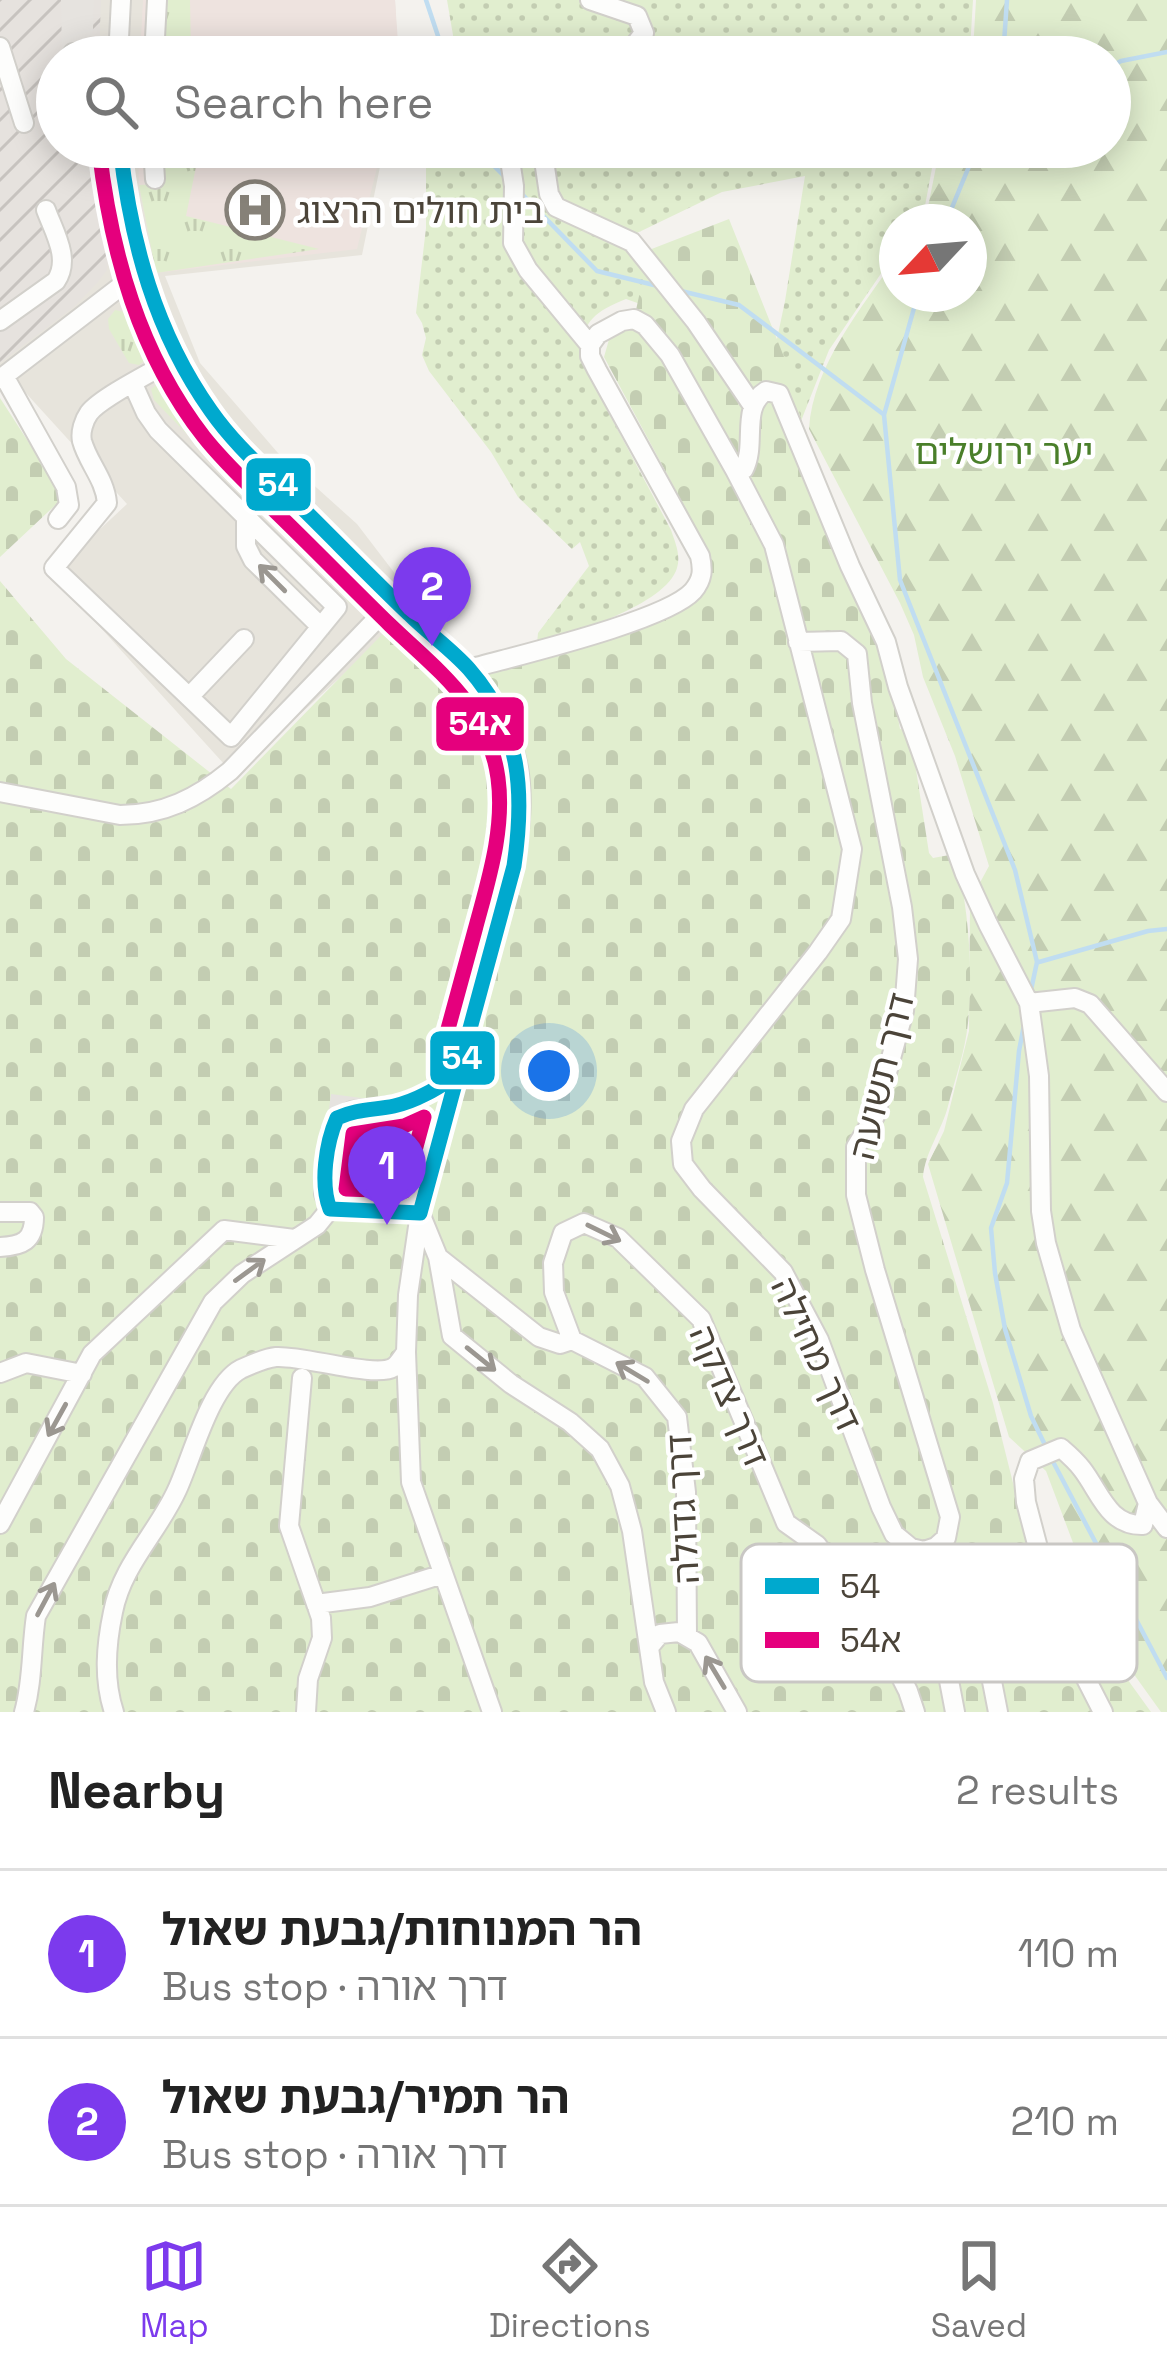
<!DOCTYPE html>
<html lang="en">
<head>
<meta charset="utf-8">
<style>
  body { margin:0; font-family:"Space Grotesk","Noto Sans Hebrew",sans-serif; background:#f2f2f2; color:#222 }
  .compass { position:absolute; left:879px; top:204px; width:108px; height:108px; border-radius:50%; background:#fff; box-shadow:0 6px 30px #0003; rotate:244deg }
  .you { position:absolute; left:549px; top:1071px; width:42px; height:42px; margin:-30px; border:9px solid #fff; border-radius:50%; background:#1a73e8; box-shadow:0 0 0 18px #1a73e833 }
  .badge { display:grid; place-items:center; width:78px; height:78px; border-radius:50%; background:#7c3aed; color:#fff; font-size:39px; font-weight:700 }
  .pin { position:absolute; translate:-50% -99px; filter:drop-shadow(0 3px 6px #0008) }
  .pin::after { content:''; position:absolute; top:63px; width:42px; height:36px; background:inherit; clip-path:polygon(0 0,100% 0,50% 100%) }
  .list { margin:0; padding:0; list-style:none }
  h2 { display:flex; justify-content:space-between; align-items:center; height:156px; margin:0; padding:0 48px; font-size:51px }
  h2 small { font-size:39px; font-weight:400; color:#767676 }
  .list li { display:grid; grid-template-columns:78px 1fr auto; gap:36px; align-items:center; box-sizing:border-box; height:168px; padding:0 48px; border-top:3px solid #e0e0e0 }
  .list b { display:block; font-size:45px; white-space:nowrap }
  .list p { margin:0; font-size:39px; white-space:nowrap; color:#767676 }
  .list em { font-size:39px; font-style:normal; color:#767676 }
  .icon { flex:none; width:66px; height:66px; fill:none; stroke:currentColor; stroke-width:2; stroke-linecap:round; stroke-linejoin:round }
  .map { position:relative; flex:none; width:1167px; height:1712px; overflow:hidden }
  .search { position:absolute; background:#fff; box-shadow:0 6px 30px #0003; left:36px; right:36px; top:36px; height:132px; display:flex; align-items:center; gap:30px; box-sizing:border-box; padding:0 42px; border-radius:66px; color:#767676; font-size:45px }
  .sheet { height:492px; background:#fff }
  nav { display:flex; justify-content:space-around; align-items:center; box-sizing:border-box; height:168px; border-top:3px solid #e0e0e0; background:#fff; font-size:33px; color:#767676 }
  nav a { display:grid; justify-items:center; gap:6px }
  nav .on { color:#7c3aed }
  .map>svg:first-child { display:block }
  .residential { fill:#e7e4dc }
  .industrial { fill:url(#industrial-furrows) }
  .medical { fill:#eee3df }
  .grass { fill:url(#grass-dots) }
  .forest { fill:url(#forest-firs) }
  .cemetery { fill:url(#cemetery-stones) }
  .park { fill:url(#park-tufts) }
  .parking { fill:#e6e3df }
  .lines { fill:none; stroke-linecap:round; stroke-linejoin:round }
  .stream { stroke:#c0ddf1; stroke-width:4.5 }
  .minor-casing { stroke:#d2d0cb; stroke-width:22 }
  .minor { stroke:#fdfdfc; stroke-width:18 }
  .bus-1-casing { stroke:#fff; stroke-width:24 }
  .bus-2-casing { stroke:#fff; stroke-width:24 }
  .bus-1 { stroke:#00a9ce; stroke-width:15 }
  .bus-2 { stroke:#e5007d; stroke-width:15 }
  .oneway { stroke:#9b9791 }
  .labels { text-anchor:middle; stroke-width:9; stroke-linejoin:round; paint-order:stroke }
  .poi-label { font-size:36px; fill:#4b4439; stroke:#fff; text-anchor:start }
  .park-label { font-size:36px; fill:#4a7f2a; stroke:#fff }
  .street-label { font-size:36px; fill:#4b4439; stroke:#fff }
  .key { fill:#fff; stroke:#c9c7c4; stroke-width:3 }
  .key-label { font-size:33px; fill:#4b4439 }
  .line-badge { stroke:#fff; stroke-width:4.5 }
  .badge-label { font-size:33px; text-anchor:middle; font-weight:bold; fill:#fff }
</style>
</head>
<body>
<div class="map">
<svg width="1167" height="1712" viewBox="0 0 1167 1712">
  <defs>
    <pattern id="industrial-furrows" width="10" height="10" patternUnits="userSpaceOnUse" patternTransform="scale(3)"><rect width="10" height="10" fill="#e6e2de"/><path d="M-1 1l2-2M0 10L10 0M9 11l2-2" fill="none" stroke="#c7c3bf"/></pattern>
    <pattern id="grass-dots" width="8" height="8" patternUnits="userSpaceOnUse" patternTransform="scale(3)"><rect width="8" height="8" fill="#e1eecf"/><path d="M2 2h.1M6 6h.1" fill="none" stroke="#c3cdb2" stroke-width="1.8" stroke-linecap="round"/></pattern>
    <pattern id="forest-firs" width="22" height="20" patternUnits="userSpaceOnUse" patternTransform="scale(3)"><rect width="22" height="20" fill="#e1eecf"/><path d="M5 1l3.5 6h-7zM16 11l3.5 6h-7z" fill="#c3cdb2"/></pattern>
    <pattern id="cemetery-stones" width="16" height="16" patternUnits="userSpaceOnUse" patternTransform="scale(3)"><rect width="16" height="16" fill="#e1eecf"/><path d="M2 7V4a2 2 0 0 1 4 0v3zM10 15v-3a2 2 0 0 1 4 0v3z" fill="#c3cdb2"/></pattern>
    <pattern id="park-tufts" width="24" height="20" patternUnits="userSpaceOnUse" patternTransform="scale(3)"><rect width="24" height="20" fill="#e1eecf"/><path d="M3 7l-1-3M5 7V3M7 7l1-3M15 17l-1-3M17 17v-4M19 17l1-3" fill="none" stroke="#c3cdb2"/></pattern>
  </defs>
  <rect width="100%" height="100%" fill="#f4f2ee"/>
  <path class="residential" d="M0,0H395L398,57H57V147H384L362,255L165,276L200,363L278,453L357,524L419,605L234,775L52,574L127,504L4,369L0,371Z"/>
  <path class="industrial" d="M0,0H101L99,57H57V147H103L111,239L107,270L98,282L74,307L0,363Z"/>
  <path class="medical" d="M143,0H395L399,57H140Z
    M138,147H382L357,249L156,273L139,185Z"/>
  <path class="grass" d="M447,0H973L970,49L966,57H421L420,49L454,41Z
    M426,147H936L924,211L916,222H897V250L829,350L801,421L766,391L785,301L805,176L722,192L637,233L628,251L689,321L626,299C587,314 577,329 586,370L671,530C675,542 681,555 677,568C666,605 572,633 537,644L538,633L589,566L580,542L572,549L518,497L491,452L429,371L422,355L426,338L422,323L416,313L426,228Z"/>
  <path class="forest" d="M976,0H1167V1712H1161L1110,1641L1046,1471L1009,1437L928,1164L944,1131L969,1031L970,901L989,866L955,756L923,677L914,635L900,603L809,429C813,365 862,308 897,256V294H969V222H921L927,212L940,147H1110V57H970L973,51Z"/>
  <path class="cemetery" d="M729,219L788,367L822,504L886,651L900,729L910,731L929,853L933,858L955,854C969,909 973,967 968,1023C965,1052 955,1079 948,1106C942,1130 925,1152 923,1177L993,1403L1027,1539L1054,1620L1087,1610L1094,1633L1151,1712H0V581L66,659L231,789L406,610L482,668C556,650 647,641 706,591L710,554L604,357L610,336L633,324L649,250Z
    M0,398L64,497L0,557Z"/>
  <path class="park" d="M165,0H190L191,57H162Z
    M161,147H200L186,216L319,249L156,273L139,185L163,184Z
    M115,310C138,313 152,335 149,357L139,365L129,363L109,329L108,319Z
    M174,378L203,424L227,455L363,592L350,603L154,400L151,389L165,379Z"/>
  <path class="parking" d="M61,0H94L92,57H62Z
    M331,1094L415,1105L400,1219L316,1207Z"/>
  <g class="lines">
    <path class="stream" d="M426,0L445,57
      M1003,57L1007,0
      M1110,67L1121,61L1167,52
      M480,147L482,154L507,179
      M973,162L983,147
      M519,191L597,271L658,286
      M946,222L977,147
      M681,291L739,305L883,414
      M918,294L884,415L900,580L1015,870L1037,962L1031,990
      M1039,962L1148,931L1167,929
      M1024,1025L1019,1051L1007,1183L991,1228L995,1273L1005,1329L1031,1416L1045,1445
      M1050,1456L1167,1678"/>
    <g class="minor-casing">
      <path id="minor" d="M590,0L637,16L644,33L630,51L614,57
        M0,47L24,123
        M73,53H118
        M118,57L121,0
        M154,57L157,0
        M120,147C129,242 155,333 211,411C234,443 264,471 292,498C331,537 370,575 409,614C428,632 451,649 469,669C488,691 504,721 513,749C526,786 520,828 514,866L420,1213L408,1295L406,1352L411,1482L492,1712
        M153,147L155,179
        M542,147L549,194L556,207L632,242L696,322L753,406
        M0,321L56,281C71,259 54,232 46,210
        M590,345L598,334L622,321L634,319L645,325L670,355L735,470L774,545L852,849L841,919L818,952L694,1109L681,1141L683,1164L702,1189L783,1272L819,1340L881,1507L894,1534L911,1548L924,1551L936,1547L946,1538L950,1517L875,1270L856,1195V1147L875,1116L904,1011L908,959L902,907L862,703L857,654L841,641L798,642
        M4,376L66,487L69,505L58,519
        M0,379L142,270
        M133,384L146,413L158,430L337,607L231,737L54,568L107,503C105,479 88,463 82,441C80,432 84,420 89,413C101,397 158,369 178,357
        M735,470L744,469C757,444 740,407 766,391L779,394L850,566L886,642L898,687L965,874L988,924L1029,1003L1039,1076L1041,1211L1046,1243L1071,1330L1148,1503L1143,1525C1108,1526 1100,1492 1082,1469C1076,1461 1068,1454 1061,1448L1030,1461L1024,1479L1026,1502L1058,1624L1103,1712
        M246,517V546L253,560L321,627
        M469,669C515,656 666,621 693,591C703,579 703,570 700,556L597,370L590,356V345L528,270L513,243L514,186L508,147
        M189,697L244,639
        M0,792L120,815C164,815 197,798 230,771L395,600
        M1029,1003L1075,998L1090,1004L1167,1092
        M330,1209L324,1194L331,1131L337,1118L352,1111L399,1105L435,1090L456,1076
        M330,1209L420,1213
        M0,1212H30L34,1217C34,1241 22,1246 0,1247
        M422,1218L438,1257L539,1337L560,1344L572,1340L645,1377L677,1417L686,1492L687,1636
        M438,1257L452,1336L511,1384L570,1422L600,1449L620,1486L632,1531L654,1682L666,1712
        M572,1340L554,1292L553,1263L563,1233L584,1223L618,1238L701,1319L786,1523L817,1545L872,1620L908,1691L915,1712
        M0,1373L26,1363L82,1374
        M302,1378L289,1526L321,1618L322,1638L308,1679L306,1712
        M1148,1503L1167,1528
        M0,1524L92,1354L224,1230L294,1239
        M316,1604L370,1597L443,1574
        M650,1646L660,1634L679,1632L698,1643L737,1712
        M24,1712C33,1681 31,1648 36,1616L213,1302L242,1274L317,1225L330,1209
        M114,1712C103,1679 106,1645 113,1612C122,1565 158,1532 177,1490C192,1458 210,1385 241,1369C252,1364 265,1358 276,1357C303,1355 376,1379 394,1367C397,1365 404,1355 406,1352
        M955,1712L947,1670L956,1661L984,1656L988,1661L998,1712"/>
    </g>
    <use href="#minor" class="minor"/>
    <g class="bus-1-casing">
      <path id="bus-1" d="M120,147C131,242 155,332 211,411C234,444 264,470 292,498C331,536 369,576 409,614C428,633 451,649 469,669C521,728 525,792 514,866L420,1213L330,1209C320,1184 326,1143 337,1118C356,1109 374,1110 394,1106C417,1101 437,1088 456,1076"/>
    </g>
    <g class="bus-2-casing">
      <path id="bus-2" d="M99,149C111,252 139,354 204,437C227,466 254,490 280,516C317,552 353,589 390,625C438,671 488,706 498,778C505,830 488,881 475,930C463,974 451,1018 439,1062
        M424,1117L404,1191L346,1189L353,1134L404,1126Z"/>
    </g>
    <use href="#bus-1" class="bus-1"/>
    <use href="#bus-2" class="bus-2"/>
  </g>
  <defs><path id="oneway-shaft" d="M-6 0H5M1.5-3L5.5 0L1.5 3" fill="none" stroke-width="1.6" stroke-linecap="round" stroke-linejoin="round" transform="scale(3)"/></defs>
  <g class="oneway">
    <use href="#oneway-shaft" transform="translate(272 578) rotate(-135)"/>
    <use href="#oneway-shaft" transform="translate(604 1233) rotate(26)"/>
    <use href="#oneway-shaft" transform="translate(250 1270) rotate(-36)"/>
    <use href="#oneway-shaft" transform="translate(481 1359) rotate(39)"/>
    <use href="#oneway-shaft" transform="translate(632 1372) rotate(-149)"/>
    <use href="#oneway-shaft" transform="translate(57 1420) rotate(119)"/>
    <use href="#oneway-shaft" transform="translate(46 1599) rotate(-62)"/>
    <use href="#oneway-shaft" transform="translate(715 1672) rotate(-121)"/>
  </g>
  <defs>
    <g id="hospital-ring" transform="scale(3)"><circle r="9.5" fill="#fff" stroke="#868178" stroke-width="1.5"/><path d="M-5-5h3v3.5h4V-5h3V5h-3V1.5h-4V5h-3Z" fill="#868178"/></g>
  </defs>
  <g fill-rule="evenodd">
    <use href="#hospital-ring" x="255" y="210"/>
  </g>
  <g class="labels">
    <g class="poi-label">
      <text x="297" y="223">בית חולים הרצוג</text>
    </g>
    <g class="park-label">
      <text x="1004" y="464">יער ירושלים</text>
    </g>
    <g class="street-label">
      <text transform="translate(881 1076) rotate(-76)" y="13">דרך תשועה</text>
      <text transform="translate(817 1354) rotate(65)" y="13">דרך מחילה</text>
      <text transform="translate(730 1396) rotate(67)" y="13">דרך צדקה</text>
      <text transform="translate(682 1509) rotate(-93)" y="13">דרך גדולה</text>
    </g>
  </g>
  <rect x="741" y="1544" width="396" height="138" rx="18" class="key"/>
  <rect x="765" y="1578" width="54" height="16" fill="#00a9ce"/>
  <rect x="765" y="1632" width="54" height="16" fill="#e5007d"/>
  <g class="key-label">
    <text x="840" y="1598">54</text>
    <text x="840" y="1652">54א</text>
  </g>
  <g class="line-badge">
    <rect x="244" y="456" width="69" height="57" rx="12" fill="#00a9ce"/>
    <rect x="434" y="695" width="92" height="58" rx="12" fill="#e5007d"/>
    <rect x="428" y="1029" width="69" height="58" rx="12" fill="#00a9ce"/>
  </g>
  <g class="badge-label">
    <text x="278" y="496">54</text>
    <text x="480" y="735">54א</text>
    <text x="462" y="1069">54</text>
  </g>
</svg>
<svg class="compass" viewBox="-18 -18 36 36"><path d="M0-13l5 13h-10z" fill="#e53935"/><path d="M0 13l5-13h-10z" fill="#767676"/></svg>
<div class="you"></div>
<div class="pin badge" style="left:387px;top:1225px">1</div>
<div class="pin badge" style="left:432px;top:646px">2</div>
<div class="search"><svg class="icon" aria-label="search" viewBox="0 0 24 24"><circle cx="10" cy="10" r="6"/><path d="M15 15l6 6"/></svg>Search here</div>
</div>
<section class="sheet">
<h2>Nearby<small>2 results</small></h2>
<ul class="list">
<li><span class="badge">1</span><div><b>הר המנוחות/גבעת שאול</b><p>Bus stop · דרך אורה</p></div><em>110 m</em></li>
<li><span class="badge">2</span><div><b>הר תמיר/גבעת שאול</b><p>Bus stop · דרך אורה</p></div><em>210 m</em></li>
</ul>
</section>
<nav>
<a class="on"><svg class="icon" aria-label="map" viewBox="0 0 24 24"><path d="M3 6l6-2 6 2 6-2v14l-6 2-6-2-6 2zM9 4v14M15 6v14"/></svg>Map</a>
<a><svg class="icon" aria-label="directions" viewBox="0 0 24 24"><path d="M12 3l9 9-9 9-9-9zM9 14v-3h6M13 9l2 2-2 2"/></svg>Directions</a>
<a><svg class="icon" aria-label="saved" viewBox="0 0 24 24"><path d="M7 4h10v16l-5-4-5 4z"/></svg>Saved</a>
</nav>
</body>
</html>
